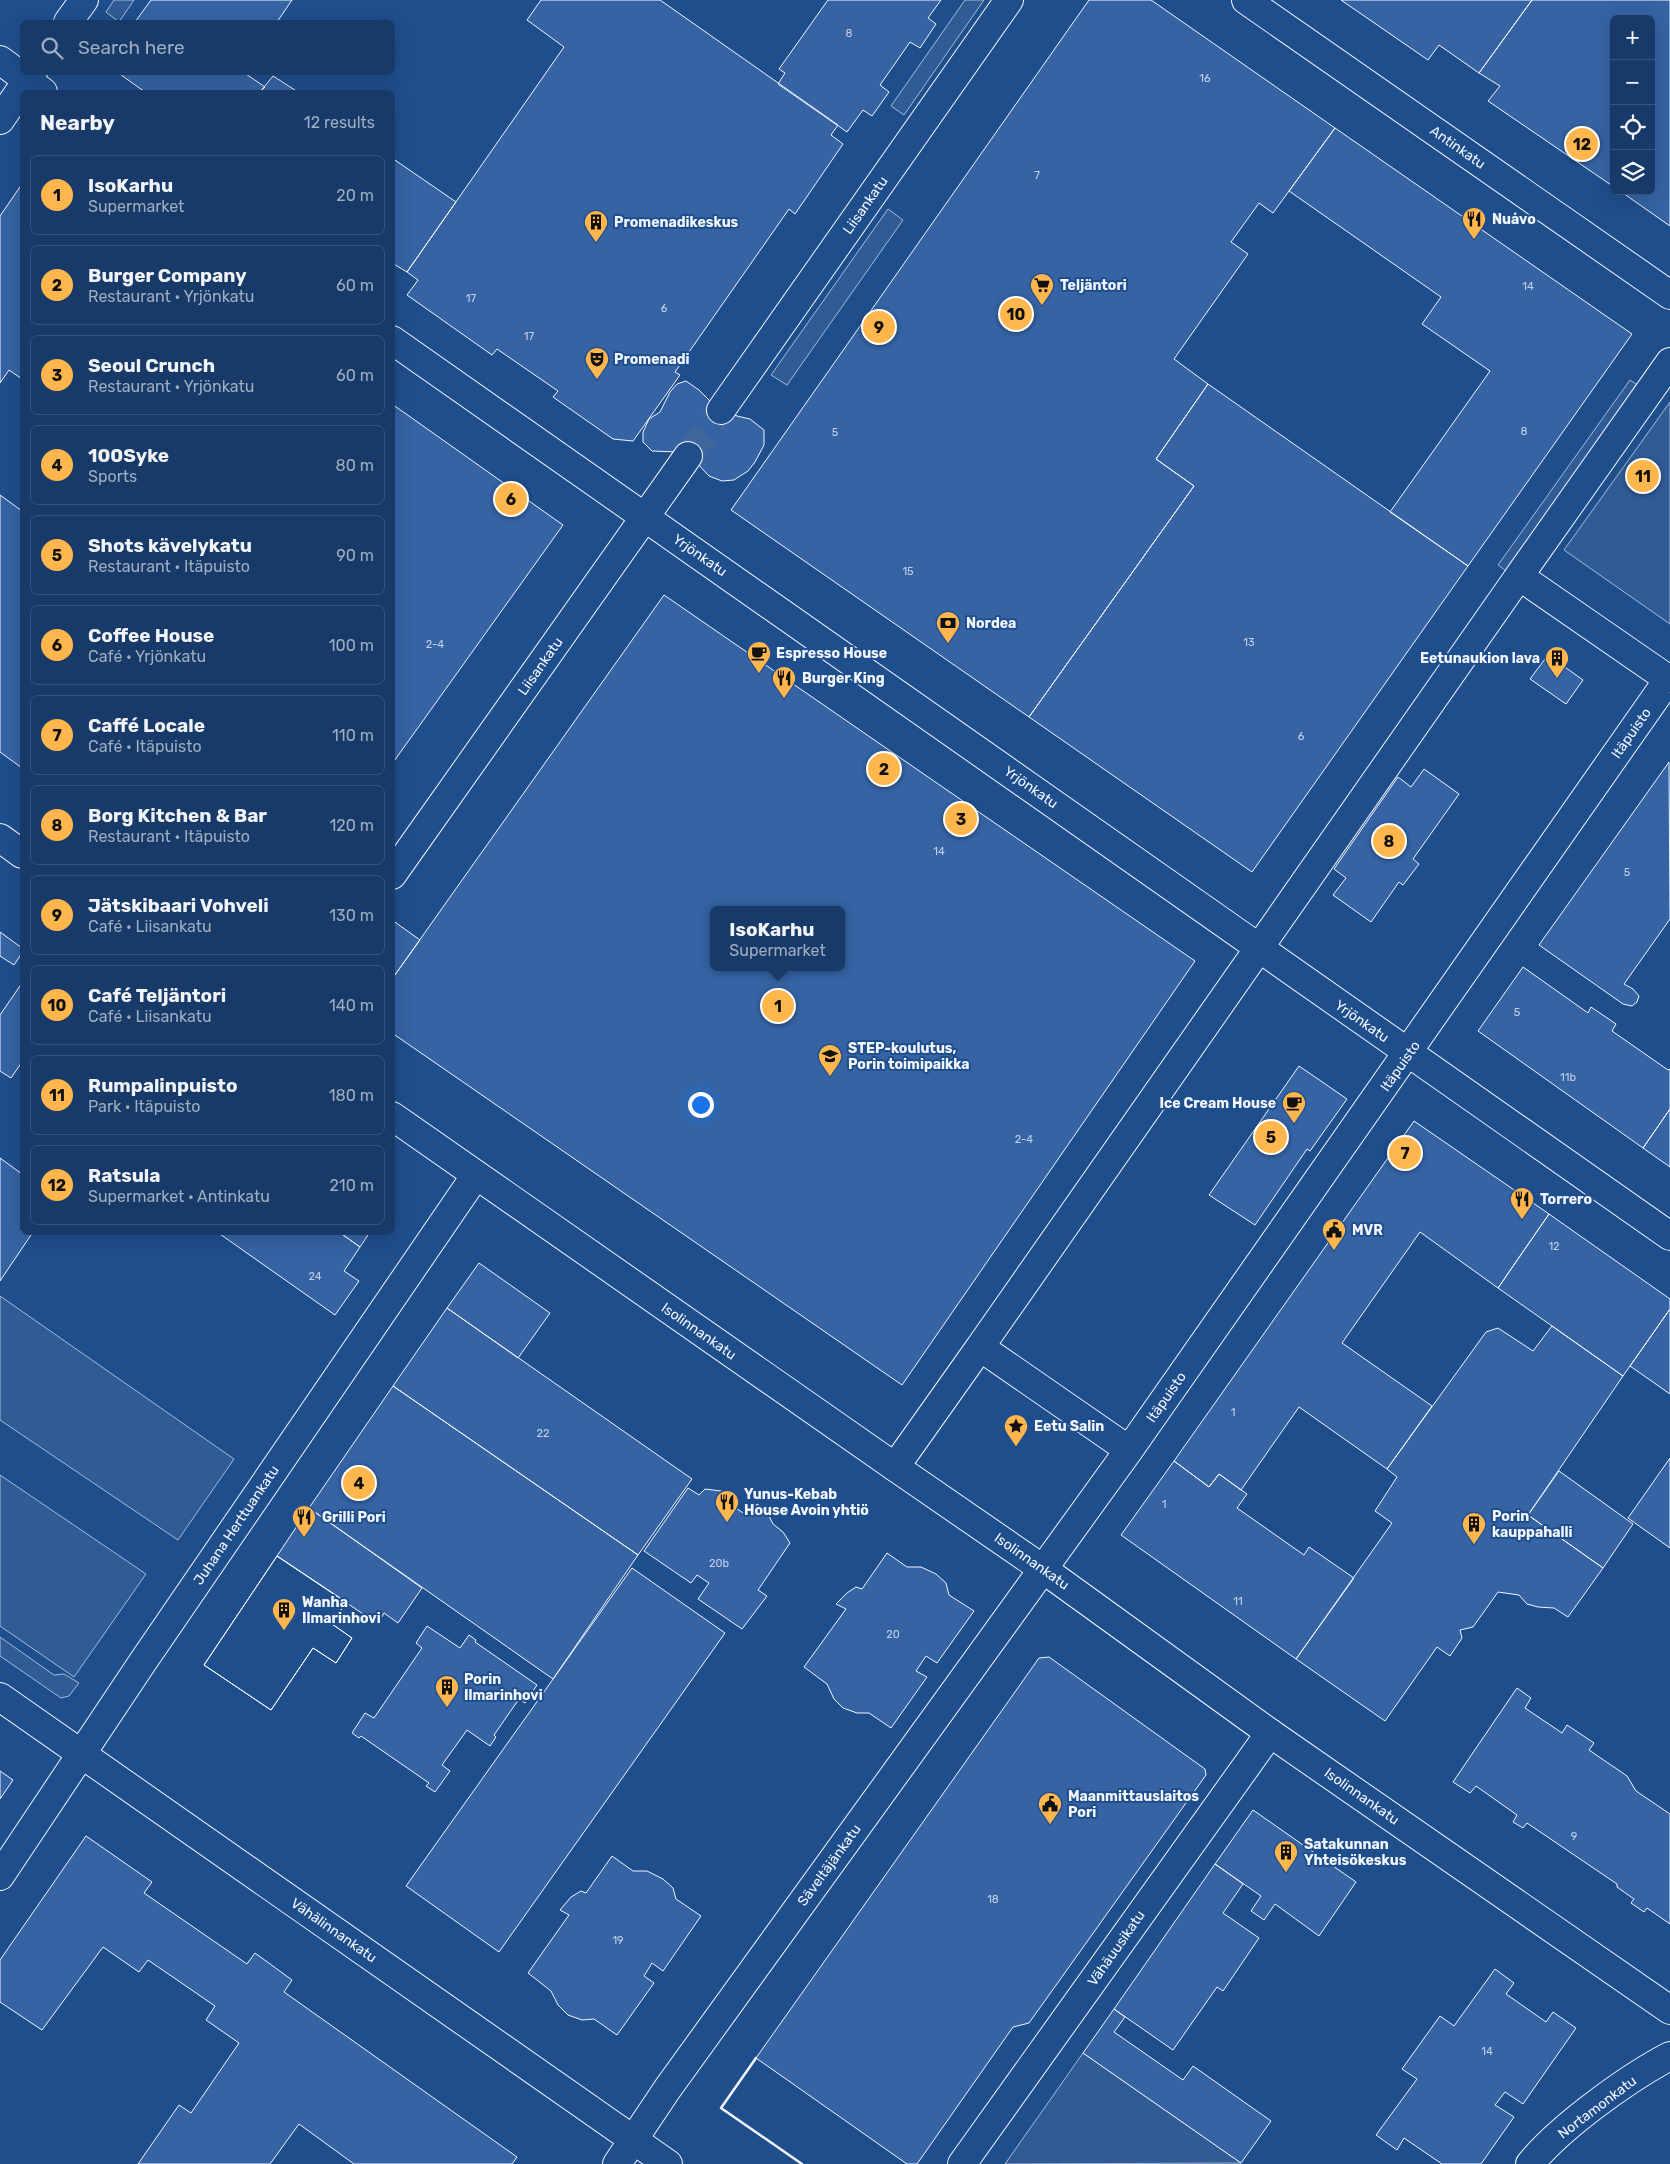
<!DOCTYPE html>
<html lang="en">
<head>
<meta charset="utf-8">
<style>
  body { margin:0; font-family:Rubik,sans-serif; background:#20416f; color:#f1f3f6 }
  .controls { position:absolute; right:15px; top:15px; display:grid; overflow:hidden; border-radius:8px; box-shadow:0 5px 20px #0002 }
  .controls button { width:45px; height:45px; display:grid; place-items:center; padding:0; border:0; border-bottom:1px solid #36547d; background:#173a69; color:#f1f3f6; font:25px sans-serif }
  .you { position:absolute; left:700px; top:1104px; width:18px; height:18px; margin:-12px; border:4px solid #fff; border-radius:50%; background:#1a73e8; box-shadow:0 0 0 8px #1a73e833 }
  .badge { display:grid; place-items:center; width:32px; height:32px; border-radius:50%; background:#ffb74d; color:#111; font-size:16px; font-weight:700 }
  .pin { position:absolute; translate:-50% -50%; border:2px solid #fff; box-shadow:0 1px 5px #0006 }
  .popup { position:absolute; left:710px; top:906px; width:135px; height:65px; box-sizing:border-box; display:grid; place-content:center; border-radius:8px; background:#173a69; filter:drop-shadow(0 1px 4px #0005); font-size:16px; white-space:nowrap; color:#9eadc0 }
  .popup b { font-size:19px; color:#f1f3f6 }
  .popup::after { content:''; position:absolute; left:50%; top:100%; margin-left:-10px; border:10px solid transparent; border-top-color:#173a69 }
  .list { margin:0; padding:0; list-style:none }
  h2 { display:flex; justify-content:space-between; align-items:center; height:65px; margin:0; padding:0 20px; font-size:21px }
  h2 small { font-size:16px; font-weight:400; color:#9eadc0 }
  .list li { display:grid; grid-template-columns:32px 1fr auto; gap:15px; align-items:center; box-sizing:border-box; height:80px; margin:0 10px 10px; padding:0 10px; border:1px solid #36547d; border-radius:8px }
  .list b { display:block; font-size:19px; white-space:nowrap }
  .list p { margin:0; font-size:16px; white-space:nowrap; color:#9eadc0 }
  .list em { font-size:16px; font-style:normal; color:#9eadc0 }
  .icon { flex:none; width:28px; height:28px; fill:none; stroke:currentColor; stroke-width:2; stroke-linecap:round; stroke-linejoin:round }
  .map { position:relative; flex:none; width:1670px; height:2164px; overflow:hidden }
  .search { position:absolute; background:#173a69; box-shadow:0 5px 20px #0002; left:20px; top:20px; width:375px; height:55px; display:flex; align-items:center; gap:12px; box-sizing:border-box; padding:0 18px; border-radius:8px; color:#9eadc0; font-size:19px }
  .panel { position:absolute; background:#173a69; box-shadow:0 5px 20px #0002; left:20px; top:90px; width:375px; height:1145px; border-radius:8px }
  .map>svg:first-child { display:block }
  .built { fill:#305b95; stroke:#a8bbd7 }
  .building { fill:#3563a3; stroke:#f2f6ff; fill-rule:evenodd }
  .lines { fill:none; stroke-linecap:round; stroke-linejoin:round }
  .minor-tunnel { stroke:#3f679d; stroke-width:28; stroke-dasharray:28 14; stroke-linecap:butt }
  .minor-casing { stroke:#f2f6ff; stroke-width:30 }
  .major-casing { stroke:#f2f6ff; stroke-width:30 }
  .minor { stroke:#1f4e8c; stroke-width:28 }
  .major { stroke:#1f4e8c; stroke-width:28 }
  .wall { stroke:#f2f6ff; stroke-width:2.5 }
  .labels { text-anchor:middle; stroke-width:4; stroke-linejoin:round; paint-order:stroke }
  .number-label { font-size:11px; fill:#c3d1e8 }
  .street-label { font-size:14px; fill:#f2f6ff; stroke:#1f4e8c }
  .poi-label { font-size:14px; font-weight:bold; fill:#f2f6ff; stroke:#1f4e8c; text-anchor:start }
</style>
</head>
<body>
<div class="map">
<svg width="1670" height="2164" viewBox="0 0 1670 2164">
  <rect width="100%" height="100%" fill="#1f4e8c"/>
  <path class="built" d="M114,0H134L119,22L106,12Z
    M965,0H984L904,115L891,106Z
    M888,209L903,220L787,385L771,375Z
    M1630,380L1640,387L1509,573L1498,565Z
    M1670,402V624L1564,550Z
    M0,1296L234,1459L178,1540L0,1420Z
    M0,1475L146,1574L74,1677L0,1626Z
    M0,1637L54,1675L64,1674L79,1683L69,1696L61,1698L0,1656Z
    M1083,2053L1241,2163L1005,2164Z"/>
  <path class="building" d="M151,0H292L277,22H135Z
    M541,0H660L838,125L831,135L843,144L795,214L789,209L675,372L680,375L633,441L613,439L553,397L558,391L497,349L492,355L407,295L418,280L407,272L564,47L527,20Z
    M828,0H941L928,18L936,24L920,48L910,42L880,85L889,92L872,116L863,110L847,132L778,84L785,73L779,69Z
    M1089,0H1151L1335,128L1273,213L1259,203L1231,242L1248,254L1174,359L1208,384L1156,459L1194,486L1029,717L731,510Z
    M1341,0H1532L1479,73L1439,45L1428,60Z
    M1532,0H1670V226L1620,191H1651V19H1614V187L1488,101L1500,86L1479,73Z
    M117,72H243L265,87L260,92H145Z
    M273,76L298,92H260Z
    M1335,128L1632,334L1468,566L1390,512L1490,371L1422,324L1441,297L1289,191Z
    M392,158L456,202L407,272L392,263Z
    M22,184V379L9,370L0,383V216Z
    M686,381L699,390L714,405L737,416L750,419L764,430V445L755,462L748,471L734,480L722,481L709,476L696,462L677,452L652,451L643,442V432L649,419L660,412L670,392L677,384Z
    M1208,384L1468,566L1252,872L1029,717L1194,486L1156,459Z
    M392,404L563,525L392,764Z
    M0,495L22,511V768L0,752Z
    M664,595L1195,961L902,1385L392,1033V979ZM714,910H842V967H714Z
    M1548,655L1583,680L1566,704L1530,679Z
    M1669,762L1670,919L1624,984L1633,989L1639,996L1637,1002L1632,1006L1623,1004L1539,945Z
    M1424,769L1459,794L1413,859L1419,864L1403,885L1399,882L1371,922L1333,895L1346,878L1334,869L1398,777L1411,787Z
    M392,920L420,940L392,979Z
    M0,932L22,948V953L14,965L0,956Z
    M1523,967L1588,1013L1591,1007L1616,1024L1612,1031L1668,1070L1670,1069V1109L1643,1148L1478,1031Z
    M22,983V1062L11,1078L0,1071V1015Z
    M1299,1066L1347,1099L1310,1151L1307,1149L1255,1225L1209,1195Z
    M1670,1109V1167L1643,1148Z
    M1414,1121L1549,1214L1498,1288L1420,1232L1342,1343L1432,1406L1387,1469L1299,1407L1241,1490L1219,1474L1209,1487L1174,1461Z
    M0,1158L22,1174V1232H33L0,1281Z
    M1549,1214L1670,1299V1309L1623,1376L1498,1288Z
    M217,1232H339L360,1247L344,1271L359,1281L335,1315Z
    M339,1232H370L360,1247Z
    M479,1263L550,1313L518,1358L447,1308Z
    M447,1308L692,1479L638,1555L393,1386Z
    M1670,1309V1394L1630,1366Z
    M1552,1326L1623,1376L1528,1515L1603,1568L1568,1617L1554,1608L1538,1607L1527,1604L1519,1595L1498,1592L1473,1627L1460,1630L1462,1638L1450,1656L1437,1647L1385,1721L1296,1659L1392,1523L1375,1511L1397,1477L1387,1469L1486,1332L1498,1328L1533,1351Z
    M393,1386L638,1555L553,1679L309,1508Z
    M1670,1458V1548L1628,1518Z
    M1174,1461L1209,1487L1219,1474L1247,1494L1237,1508L1304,1555L1309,1547L1354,1578L1296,1659L1121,1535Z
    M1559,1471L1633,1524L1603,1568L1528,1515Z
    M688,1488L699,1495L705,1489L721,1491L729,1495L725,1501L748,1516L757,1504L766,1510L773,1524L783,1532L790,1543L758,1590L767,1596L742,1629L698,1599L709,1583L697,1575L691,1583L644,1551Z
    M309,1508L422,1588L398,1623L384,1613L378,1624L277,1556Z
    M887,1553L907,1567H921L936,1574L946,1583L949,1595L974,1611L937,1663L926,1656L916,1671L927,1677L891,1728L869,1713H857L843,1708L834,1699L827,1684L804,1667L846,1609L836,1604L847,1593L856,1587L862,1589Z
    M277,1556L346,1602L332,1624L352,1638L336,1663L313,1648L271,1710L204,1665Z
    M277,1556L346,1602L332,1624L352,1638L336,1663L313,1648L271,1710L204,1665Z
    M632,1568L725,1633L499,1952L406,1886Z
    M427,1626L460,1648L469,1635L476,1640L475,1642L537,1685L525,1703L519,1699L494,1735L496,1737L490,1746L467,1730L442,1765L450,1771L435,1792L426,1786L429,1783L361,1736L359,1738L352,1733L365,1713L374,1718L422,1648L416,1643Z
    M1049,1657L1205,1769L1206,1775L1029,2023L1013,2027L917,2164H907L756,2058L1039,1658Z
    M1517,1688L1531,1698L1525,1708L1562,1733L1567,1725L1594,1743L1589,1750L1627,1776L1636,1791L1670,1814V1924L1647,1908L1644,1912L1631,1903L1634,1899L1617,1887V1884L1527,1823L1523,1828L1513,1822L1517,1815L1476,1786L1470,1793L1453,1782Z
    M0,1771L13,1780L0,1799Z
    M1253,1810L1356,1882L1319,1936L1275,1904L1264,1920L1251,1911L1261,1896L1215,1864Z
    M86,1836L152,1882L144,1893L247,1964L255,1953L292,1980L284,1992L517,2157L512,2164H354L299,2124L270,2164H138L179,2105L191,2113L239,2043L206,2020L215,2006L148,1960L139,1972L103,1947L42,2030L0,2002V1960Z
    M612,1856L633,1871H647L663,1879L673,1888L676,1899L701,1916L663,1971L652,1963L644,1976L654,1983L617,2035L594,2019L582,2020L568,2015L558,2005L551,1991L528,1973L569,1915L560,1910L571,1897L581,1891L586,1893Z
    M1215,1864L1243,1884L1223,1913L1259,1938L1223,1991L1217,1987L1173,2050L1114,2009Z
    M1495,1969L1514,1983L1506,1994L1546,2022L1553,2012L1576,2028L1523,2104L1505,2092L1495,2105L1514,2117L1481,2164H1442L1404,2138L1397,2150L1376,2135L1417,2079L1402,2069L1440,2016L1454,2026Z
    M1114,2009L1125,2017L1114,2032L1183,2080L1193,2066L1271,2121L1241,2163L1083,2053Z"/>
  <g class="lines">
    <path class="minor-tunnel" d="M688,456L721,410"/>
    <g class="minor-casing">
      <path id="minor" d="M1246,0L1670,295
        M0,60L43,92
        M392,340L1670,1236
        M721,410L1009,0
        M1668,679L1519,576L1670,362
        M392,875L688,456
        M980,1347L1519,576
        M1129,1450L1670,677
        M0,1876L142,1663L476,1175
        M617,2164L668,2088L1129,1450L980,1347L895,1467
        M962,2164L1270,1733
        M1530,2164C1560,2127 1628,2078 1670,2056"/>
    </g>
    <g class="major-casing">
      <path id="major" d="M68,22L84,0
        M0,120L33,72
        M0,838L22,854
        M392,1116L895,1467L1043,1569L1270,1733L1670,2010
        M0,1697L668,2164"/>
    </g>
    <use href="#minor" class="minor"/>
    <use href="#major" class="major"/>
    <path class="wall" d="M756,2058L721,2108L802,2164"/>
  </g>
  <defs>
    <g id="restaurant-pin" transform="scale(1.25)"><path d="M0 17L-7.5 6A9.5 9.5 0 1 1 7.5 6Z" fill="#ffb74d" stroke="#1f4e8c"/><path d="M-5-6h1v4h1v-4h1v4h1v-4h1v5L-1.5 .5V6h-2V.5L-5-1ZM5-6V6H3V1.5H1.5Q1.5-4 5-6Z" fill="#111"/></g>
    <g id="building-pin" transform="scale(1.25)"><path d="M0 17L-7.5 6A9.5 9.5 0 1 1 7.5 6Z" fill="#ffb74d" stroke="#1f4e8c"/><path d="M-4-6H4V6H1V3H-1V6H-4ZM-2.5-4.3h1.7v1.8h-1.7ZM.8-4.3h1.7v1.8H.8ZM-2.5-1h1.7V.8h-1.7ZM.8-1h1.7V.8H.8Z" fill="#111"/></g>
    <g id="supermarket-pin" transform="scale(1.25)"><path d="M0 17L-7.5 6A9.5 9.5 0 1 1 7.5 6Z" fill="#ffb74d" stroke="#1f4e8c"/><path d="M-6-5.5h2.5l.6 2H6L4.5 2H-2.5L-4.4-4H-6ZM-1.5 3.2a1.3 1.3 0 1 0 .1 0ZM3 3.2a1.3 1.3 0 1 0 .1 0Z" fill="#111"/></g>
    <g id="theatre-pin" transform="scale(1.25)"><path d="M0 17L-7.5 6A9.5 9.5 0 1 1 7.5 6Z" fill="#ffb74d" stroke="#1f4e8c"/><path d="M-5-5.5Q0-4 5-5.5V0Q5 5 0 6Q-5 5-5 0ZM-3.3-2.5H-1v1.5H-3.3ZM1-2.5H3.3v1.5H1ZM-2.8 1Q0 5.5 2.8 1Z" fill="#111"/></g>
    <g id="bank-pin" transform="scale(1.25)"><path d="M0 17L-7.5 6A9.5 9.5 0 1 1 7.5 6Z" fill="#ffb74d" stroke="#1f4e8c"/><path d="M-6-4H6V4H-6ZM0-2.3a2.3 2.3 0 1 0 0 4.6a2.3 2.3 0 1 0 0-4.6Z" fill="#111"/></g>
    <g id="cafe-pin" transform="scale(1.25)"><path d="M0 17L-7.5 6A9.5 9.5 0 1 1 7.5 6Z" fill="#ffb74d" stroke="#1f4e8c"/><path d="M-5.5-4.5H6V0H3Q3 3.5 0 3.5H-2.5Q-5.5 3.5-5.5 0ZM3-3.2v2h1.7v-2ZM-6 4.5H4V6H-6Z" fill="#111"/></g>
    <g id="school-pin" transform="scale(1.25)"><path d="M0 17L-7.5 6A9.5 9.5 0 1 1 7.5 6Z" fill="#ffb74d" stroke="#1f4e8c"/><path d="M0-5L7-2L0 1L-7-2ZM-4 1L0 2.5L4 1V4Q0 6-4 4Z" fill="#111"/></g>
    <g id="civic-pin" transform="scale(1.25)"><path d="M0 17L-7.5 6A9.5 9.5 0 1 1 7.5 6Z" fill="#ffb74d" stroke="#1f4e8c"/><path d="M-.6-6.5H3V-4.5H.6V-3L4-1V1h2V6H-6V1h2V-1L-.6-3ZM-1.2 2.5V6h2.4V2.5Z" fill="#111"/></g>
    <g id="sight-pin" transform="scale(1.25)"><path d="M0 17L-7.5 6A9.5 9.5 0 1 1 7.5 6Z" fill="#ffb74d" stroke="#1f4e8c"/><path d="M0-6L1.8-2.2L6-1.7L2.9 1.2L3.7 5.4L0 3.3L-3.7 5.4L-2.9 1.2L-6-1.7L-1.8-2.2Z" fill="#111"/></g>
  </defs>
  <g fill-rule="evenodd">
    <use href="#restaurant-pin" x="1474" y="219"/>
    <use href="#building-pin" x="596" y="222"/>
    <use href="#supermarket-pin" x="1042" y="285"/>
    <use href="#theatre-pin" x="597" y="359"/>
    <use href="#bank-pin" x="948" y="623"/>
    <use href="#cafe-pin" x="759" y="653"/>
    <use href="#building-pin" x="1557" y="658"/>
    <use href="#restaurant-pin" x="784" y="678"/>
    <use href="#school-pin" x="830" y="1056"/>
    <use href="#cafe-pin" x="1294" y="1103"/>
    <use href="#restaurant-pin" x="1522" y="1199"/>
    <use href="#civic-pin" x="1334" y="1230"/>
    <use href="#sight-pin" x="1016" y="1426"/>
    <use href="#restaurant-pin" x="727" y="1502"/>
    <use href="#restaurant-pin" x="304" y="1517"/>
    <use href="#building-pin" x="1474" y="1524"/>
    <use href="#building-pin" x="284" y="1610"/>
    <use href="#building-pin" x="447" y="1687"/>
    <use href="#civic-pin" x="1050" y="1804"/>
    <use href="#building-pin" x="1286" y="1852"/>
  </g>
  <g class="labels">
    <g class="number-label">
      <text x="849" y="37">8</text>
      <text x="1205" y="82">16</text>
      <text x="1037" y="179">7</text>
      <text x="1528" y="290">14</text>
      <text x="471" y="302">17</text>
      <text x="664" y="312">6</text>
      <text x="529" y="340">17</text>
      <text x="1524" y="435">8</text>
      <text x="835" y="436">5</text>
      <text x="908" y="575">15</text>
      <text x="1249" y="646">13</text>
      <text x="435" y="648">2-4</text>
      <text x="1301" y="740">6</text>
      <text x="939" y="855">14</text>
      <text x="1627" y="876">5</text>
      <text x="1517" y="1016">5</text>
      <text x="1568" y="1081">11b</text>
      <text x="1024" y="1143">2-4</text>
      <text x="1554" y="1250">12</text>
      <text x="315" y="1280">24</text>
      <text x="1233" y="1416">1</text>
      <text x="543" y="1437">22</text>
      <text x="1164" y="1508">1</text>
      <text x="719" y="1567">20b</text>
      <text x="1238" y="1605">11</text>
      <text x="893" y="1638">20</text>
      <text x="1574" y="1840">9</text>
      <text x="993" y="1903">18</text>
      <text x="618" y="1944">19</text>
      <text x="1487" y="2055">14</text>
    </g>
    <g class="street-label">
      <text transform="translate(1458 147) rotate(35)" y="5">Antinkatu</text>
      <text transform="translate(865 205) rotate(-55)" y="5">Liisankatu</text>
      <text transform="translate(700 555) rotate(35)" y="5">Yrjönkatu</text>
      <text transform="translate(540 666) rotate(-55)" y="5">Liisankatu</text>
      <text transform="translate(1631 733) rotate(-55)" y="5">Itäpuisto</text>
      <text transform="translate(1031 787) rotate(35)" y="5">Yrjönkatu</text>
      <text transform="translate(1362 1021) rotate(35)" y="5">Yrjönkatu</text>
      <text transform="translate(1400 1066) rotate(-55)" y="5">Itäpuisto</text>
      <text transform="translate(699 1331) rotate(35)" y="5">Isolinnankatu</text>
      <text transform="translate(1166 1397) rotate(-55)" y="5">Itäpuisto</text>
      <text transform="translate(236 1525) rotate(-56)" y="5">Juhana Herttuankatu</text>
      <text transform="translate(1032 1561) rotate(35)" y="5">Isolinnankatu</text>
      <text transform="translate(1362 1796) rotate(35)" y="5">Isolinnankatu</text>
      <text transform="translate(829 1865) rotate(-54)" y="5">Säveltäjänkatu</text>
      <text transform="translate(334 1930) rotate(35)" y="5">Vähälinnankatu</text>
      <text transform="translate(1116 1948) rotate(-55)" y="5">Vähäuusikatu</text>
      <text transform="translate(1597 2107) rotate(-37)" y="5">Nortamonkatu</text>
    </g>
    <g class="poi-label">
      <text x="1492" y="224">Nuåvo</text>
      <text x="614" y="227">Promenadikeskus</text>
      <text x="1060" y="290">Teljäntori</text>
      <text x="614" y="364">Promenadi</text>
      <text x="966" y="628">Nordea</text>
      <text x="776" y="658">Espresso House</text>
      <text x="1540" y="663" text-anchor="end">Eetunaukion lava</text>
      <text x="802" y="683">Burger King</text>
      <text x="848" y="1053">STEP-koulutus,<tspan x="848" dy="16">Porin toimipaikka</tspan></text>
      <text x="1276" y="1108" text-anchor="end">Ice Cream House</text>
      <text x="1540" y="1204">Torrero</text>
      <text x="1352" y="1235">MVR</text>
      <text x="1034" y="1431">Eetu Salin</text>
      <text x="744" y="1499">Yunus-Kebab<tspan x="744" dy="16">House Avoin yhtiö</tspan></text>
      <text x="1492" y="1521">Porin<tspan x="1492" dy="16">kauppahalli</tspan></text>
      <text x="322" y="1522">Grilli Pori</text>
      <text x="302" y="1607">Wanha<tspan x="302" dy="16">Ilmarinhovi</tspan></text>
      <text x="464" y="1684">Porin<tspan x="464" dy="16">Ilmarinhovi</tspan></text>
      <text x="1068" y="1801">Maanmittauslaitos<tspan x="1068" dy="16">Pori</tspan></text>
      <text x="1304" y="1849">Satakunnan<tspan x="1304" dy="16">Yhteisökeskus</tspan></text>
    </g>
  </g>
</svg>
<div class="controls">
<button>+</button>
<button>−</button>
<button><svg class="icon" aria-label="locate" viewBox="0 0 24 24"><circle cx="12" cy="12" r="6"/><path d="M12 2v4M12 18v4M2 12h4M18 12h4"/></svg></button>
<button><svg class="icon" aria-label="layers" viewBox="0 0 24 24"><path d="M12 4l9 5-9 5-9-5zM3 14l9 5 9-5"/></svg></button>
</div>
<div class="you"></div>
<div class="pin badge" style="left:778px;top:1006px">1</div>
<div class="popup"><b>IsoKarhu</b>Supermarket</div>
<div class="pin badge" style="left:884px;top:769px">2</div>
<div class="pin badge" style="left:961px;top:819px">3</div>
<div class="pin badge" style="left:359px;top:1483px">4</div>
<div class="pin badge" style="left:1271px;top:1137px">5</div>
<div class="pin badge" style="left:511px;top:499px">6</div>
<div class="pin badge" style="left:1405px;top:1153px">7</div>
<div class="pin badge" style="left:1389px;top:841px">8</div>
<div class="pin badge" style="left:879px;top:327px">9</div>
<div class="pin badge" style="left:1016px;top:314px">10</div>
<div class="pin badge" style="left:1643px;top:476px">11</div>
<div class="pin badge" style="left:1582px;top:144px">12</div>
<div class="search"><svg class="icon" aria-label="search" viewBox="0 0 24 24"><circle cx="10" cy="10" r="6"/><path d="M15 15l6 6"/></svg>Search here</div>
<section class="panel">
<h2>Nearby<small>12 results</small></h2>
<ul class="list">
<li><span class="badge">1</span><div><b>IsoKarhu</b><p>Supermarket</p></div><em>20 m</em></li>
<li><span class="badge">2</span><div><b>Burger Company</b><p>Restaurant · Yrjönkatu</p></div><em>60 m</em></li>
<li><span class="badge">3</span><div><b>Seoul Crunch</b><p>Restaurant · Yrjönkatu</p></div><em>60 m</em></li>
<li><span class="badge">4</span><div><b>100Syke</b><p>Sports</p></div><em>80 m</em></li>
<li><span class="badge">5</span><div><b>Shots kävelykatu</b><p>Restaurant · Itäpuisto</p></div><em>90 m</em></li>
<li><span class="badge">6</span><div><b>Coffee House</b><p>Café · Yrjönkatu</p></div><em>100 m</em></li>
<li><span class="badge">7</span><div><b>Caffé Locale</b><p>Café · Itäpuisto</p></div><em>110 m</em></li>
<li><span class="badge">8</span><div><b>Borg Kitchen &amp; Bar</b><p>Restaurant · Itäpuisto</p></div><em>120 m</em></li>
<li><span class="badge">9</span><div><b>Jätskibaari Vohveli</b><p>Café · Liisankatu</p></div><em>130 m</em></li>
<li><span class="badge">10</span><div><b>Café Teljäntori</b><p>Café · Liisankatu</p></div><em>140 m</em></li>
<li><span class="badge">11</span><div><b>Rumpalinpuisto</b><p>Park · Itäpuisto</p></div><em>180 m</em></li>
<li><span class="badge">12</span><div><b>Ratsula</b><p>Supermarket · Antinkatu</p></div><em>210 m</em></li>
</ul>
</section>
</div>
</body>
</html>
